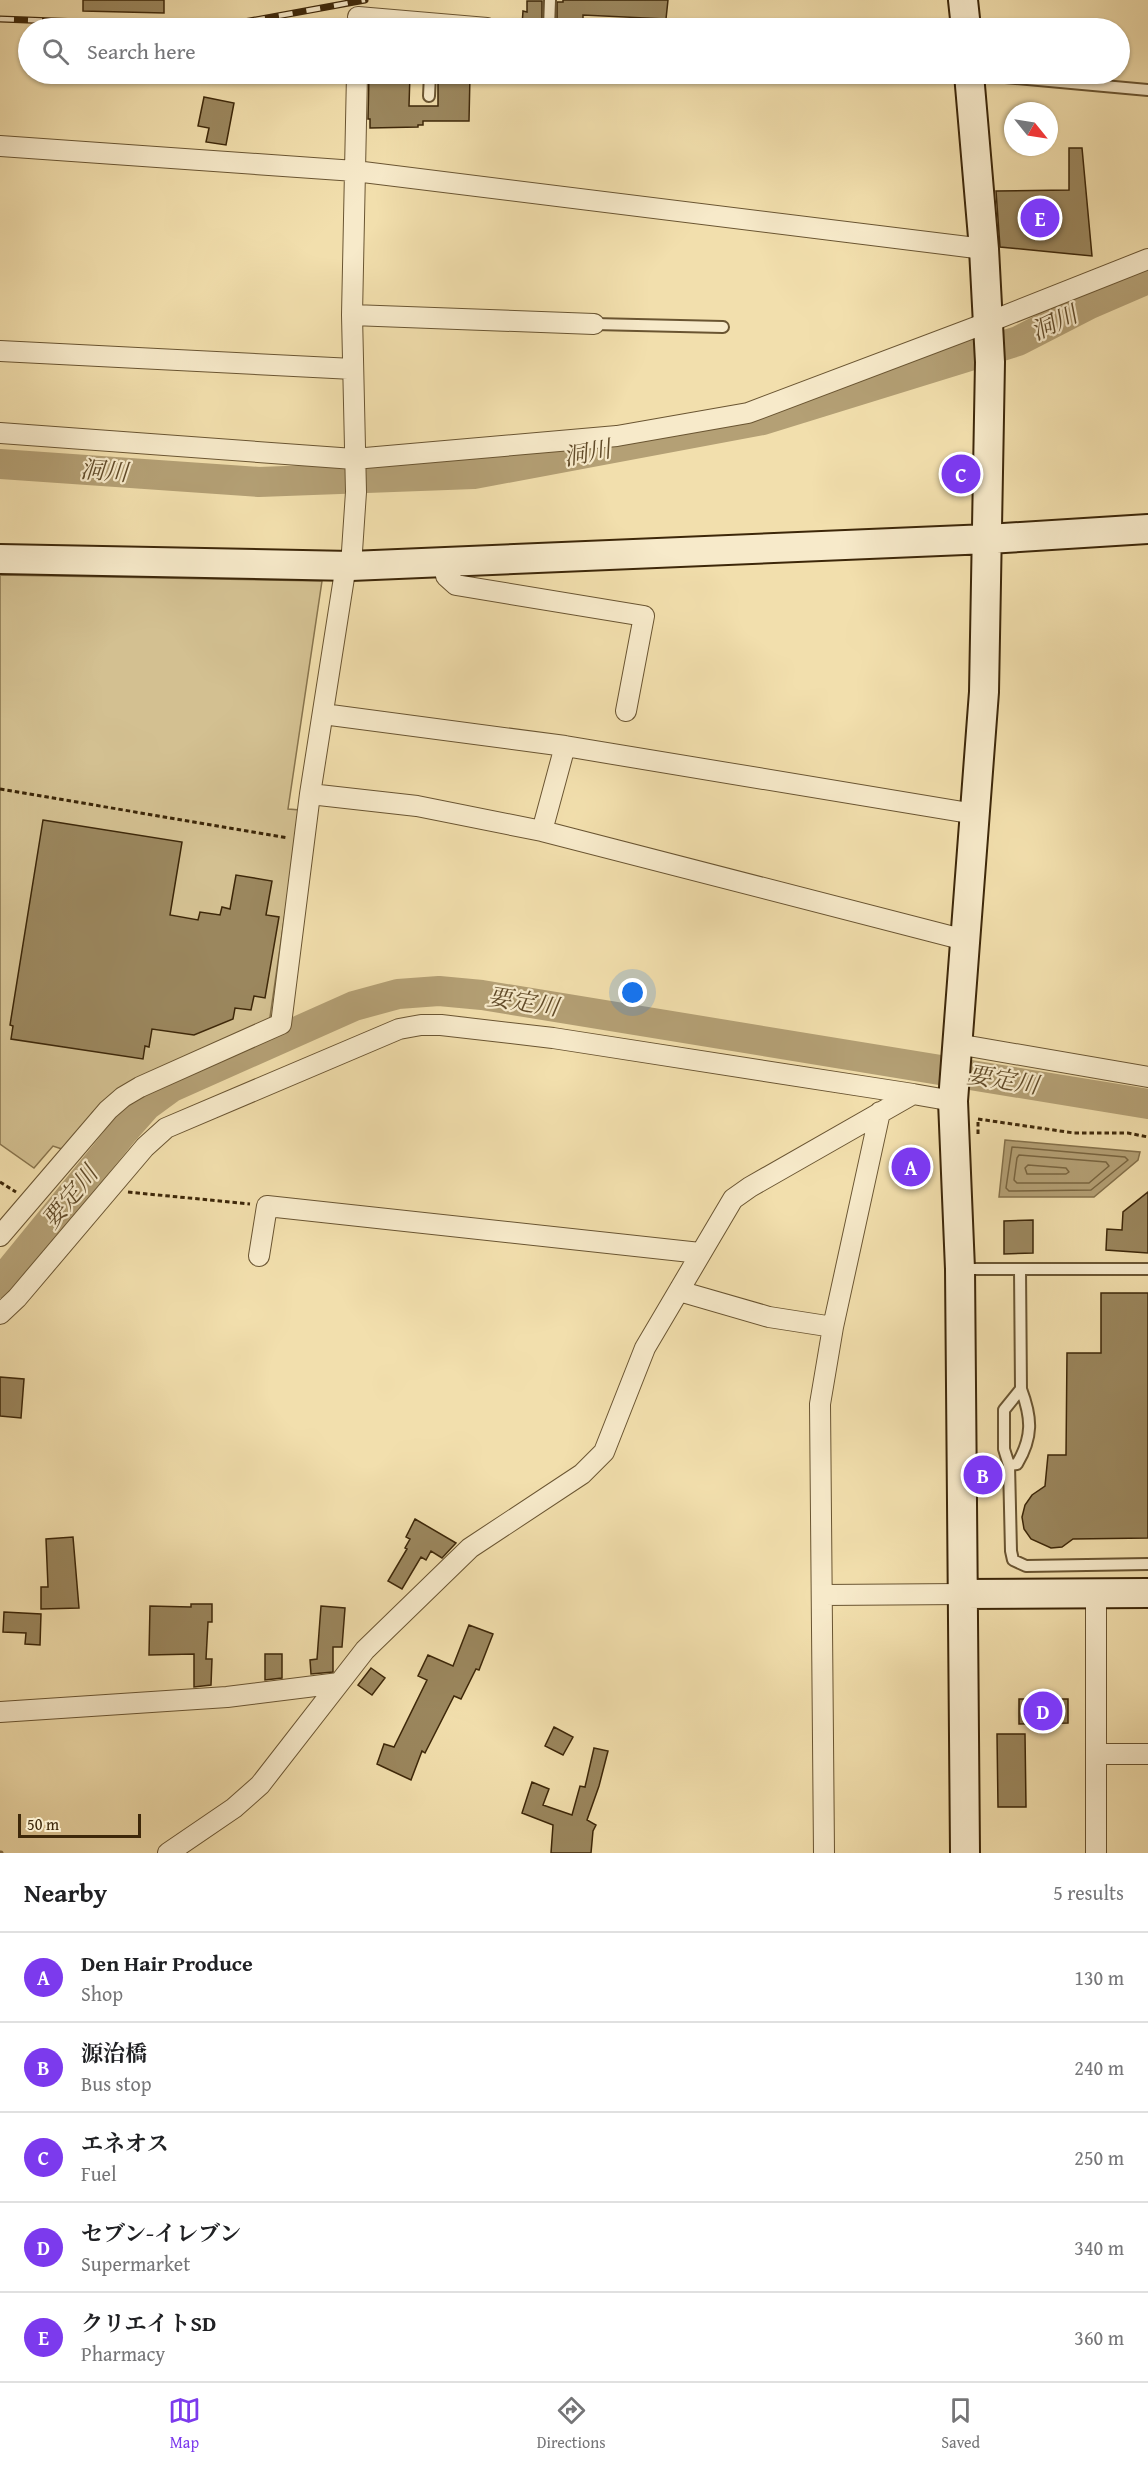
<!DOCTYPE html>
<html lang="en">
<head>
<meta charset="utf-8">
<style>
  body { margin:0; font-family:"Gentium Book Plus","Noto Serif JP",serif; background:#f2f2f2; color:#202124 }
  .compass { position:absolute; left:1004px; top:102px; width:54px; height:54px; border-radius:50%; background:#fff; box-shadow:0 2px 4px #0004; rotate:120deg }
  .scale { position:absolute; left:18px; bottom:15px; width:123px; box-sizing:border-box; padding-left:6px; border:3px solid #3d2709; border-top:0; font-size:16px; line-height:21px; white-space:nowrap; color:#3d2709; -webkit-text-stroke:4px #f7eaca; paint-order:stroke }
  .you { position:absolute; left:633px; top:993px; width:21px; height:21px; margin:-15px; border:4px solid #fff; border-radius:50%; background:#1a73e8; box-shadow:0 0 0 9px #1a73e833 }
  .badge { display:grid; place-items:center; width:39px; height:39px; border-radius:50%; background:#7c3aed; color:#fff; font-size:20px; font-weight:700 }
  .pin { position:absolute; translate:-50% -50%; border:3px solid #fff; box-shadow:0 2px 6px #0006 }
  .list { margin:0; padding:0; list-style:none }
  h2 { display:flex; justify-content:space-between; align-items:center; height:78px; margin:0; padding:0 24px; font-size:26px }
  h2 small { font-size:20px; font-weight:400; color:#757577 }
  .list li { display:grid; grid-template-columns:39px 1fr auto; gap:18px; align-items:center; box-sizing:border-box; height:90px; padding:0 24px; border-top:2px solid #e0e0e0 }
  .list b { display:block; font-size:22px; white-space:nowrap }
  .list p { margin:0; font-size:20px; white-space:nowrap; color:#757577 }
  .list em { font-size:20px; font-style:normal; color:#757577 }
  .icon { flex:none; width:33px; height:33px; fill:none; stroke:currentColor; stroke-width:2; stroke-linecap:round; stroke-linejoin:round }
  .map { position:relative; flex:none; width:1148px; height:1853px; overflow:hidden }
  .search { position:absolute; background:#fff; box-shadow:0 2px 4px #0004; left:18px; right:18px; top:18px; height:66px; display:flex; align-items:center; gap:15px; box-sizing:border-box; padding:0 21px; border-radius:33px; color:#757577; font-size:22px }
  .sheet { height:528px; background:#fff }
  nav { display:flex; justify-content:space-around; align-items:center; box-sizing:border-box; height:84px; border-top:2px solid #e0e0e0; background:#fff; font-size:16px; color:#757577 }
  nav a { display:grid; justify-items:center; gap:3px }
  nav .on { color:#7c3aed }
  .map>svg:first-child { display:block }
  .green { fill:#d3c091; stroke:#88744d; stroke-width:1.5 }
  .water { fill:#b4a075; stroke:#84704a; stroke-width:1.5 }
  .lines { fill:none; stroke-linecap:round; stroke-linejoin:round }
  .shore { stroke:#78643f; stroke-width:1.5 }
  .stream { stroke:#84704a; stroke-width:5 }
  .river { stroke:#b4a075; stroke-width:30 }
  .building { fill:#9b875e; stroke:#3d2709; stroke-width:1.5 }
  .lane-casing { stroke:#6a5532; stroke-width:14 }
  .street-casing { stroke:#6a5532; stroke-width:22 }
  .secondary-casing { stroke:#3d2709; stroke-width:32 }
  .path { stroke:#3d2709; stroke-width:3; stroke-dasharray:4.5 3; stroke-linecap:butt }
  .lane { stroke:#f7eaca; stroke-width:10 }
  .street { stroke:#f7eaca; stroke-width:20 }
  .secondary { stroke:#f7eaca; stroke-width:28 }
  .rail-casing { stroke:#3d2709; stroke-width:7 }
  .rail { stroke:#f7eaca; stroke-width:4.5; stroke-dasharray:14; stroke-linecap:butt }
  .labels { text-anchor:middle; stroke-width:4.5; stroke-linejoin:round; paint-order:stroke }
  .water-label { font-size:24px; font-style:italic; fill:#614b29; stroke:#f7eaca }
</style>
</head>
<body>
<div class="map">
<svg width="1148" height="1853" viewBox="0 0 1148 1853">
  <rect width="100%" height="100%" fill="#f2dfad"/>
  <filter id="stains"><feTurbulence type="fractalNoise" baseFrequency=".00333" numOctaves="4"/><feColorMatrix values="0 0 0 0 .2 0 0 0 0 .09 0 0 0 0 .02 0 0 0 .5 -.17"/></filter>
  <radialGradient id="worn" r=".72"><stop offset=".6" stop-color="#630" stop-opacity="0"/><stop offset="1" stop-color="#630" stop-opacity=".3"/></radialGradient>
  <path class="green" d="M0,575L322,581L288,809L300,810L269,1024L126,1085L93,1112L65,1150L53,1146L34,1168L0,1144Z"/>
  <path class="water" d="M1005,1140L1140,1152L1138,1160L1094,1197H999Z"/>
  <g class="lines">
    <path class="shore" d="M1012,1147L1125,1157L1128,1160L1091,1190L1009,1191L1006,1188Z
      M1019,1155L1106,1162L1109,1166L1089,1183H1017L1014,1180L1017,1158Z
      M1028,1165L1066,1168L1069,1172L1066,1174H1027L1025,1168Z"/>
    <path class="stream" d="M0,1853H1"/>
    <path class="river" d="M0,464L259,482L474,474L763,420L1018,341L1090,304L1148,279
      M0,1283L123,1132L146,1106L172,1087L354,1006L398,994L439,991L482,995L1148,1104"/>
  </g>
  <path class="building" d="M83,0H164V13L83,11Z
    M563,0H668L666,19L583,15V22L557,26V2H563Z
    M527,1H542V25H522L523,11L527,12Z
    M369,74H410L409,106H438V80H446V75H470L469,121H423V125H418V127L370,128V119H368Z
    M204,97L234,103L226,145L206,142L209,128L198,126Z
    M1069,148H1082L1092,256L1000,247L996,191L1069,190Z
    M43,820L182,842L170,915L198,920L200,912L220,915L222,907L230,909L236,875L272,881L266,915L279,917L265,998L254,996L251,1010L235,1008L233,1019L194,1035L152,1029L149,1047L145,1046L143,1059L11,1039L13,1026L10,1025Z
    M1148,1192V1253L1106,1250L1107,1229L1122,1230L1123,1212Z
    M1033,1220V1253L1004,1254V1221Z
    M1101,1293H1148V1538L1073,1539L1062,1547L1051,1548L1031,1539L1024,1529L1022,1517L1025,1505L1032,1495L1045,1486L1048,1455H1066L1067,1353H1101Z
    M0,1377L24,1379L21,1418L0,1416Z
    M415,1519L456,1543L442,1558L431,1551L426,1560L421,1557L402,1589L388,1581L407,1549L405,1548L410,1539L406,1537Z
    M73,1537L79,1608L41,1609V1587H48L46,1539Z
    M191,1604H212V1622H208L206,1659H212L211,1685L194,1687V1654L149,1655L150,1606L191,1607Z
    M321,1606L345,1608L342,1647H333V1672L311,1674L310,1660L317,1659Z
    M4,1612L41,1614L40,1645L25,1644L26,1633L3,1632Z
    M469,1625L493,1634L479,1670L476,1669L461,1699L454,1696L425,1753L422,1751L411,1780L377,1764L384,1744L394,1747L427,1680L418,1676L428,1655L453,1666Z
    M265,1654H282V1678L265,1680Z
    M371,1668L385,1678L372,1695L358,1685Z
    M1019,1699H1068V1723L1019,1724Z
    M554,1727L573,1737L563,1755L545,1746Z
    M997,1734H1025L1026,1807H998Z
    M594,1748L608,1751L599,1786L587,1820L596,1825L593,1831L591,1853H551L553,1825L522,1813L532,1782L549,1789L543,1805L572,1815L580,1786L585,1787Z"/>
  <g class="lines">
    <g class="lane-casing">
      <path id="lane" d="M549,28L550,0
        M973,74L1148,90
        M429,96L430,74
        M594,324L723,327
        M960,1269H1148
        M1020,1270L1021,1389L1004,1410V1449L1009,1465L1011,1551L1013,1560L1026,1566L1148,1564
        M1009,1465L1017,1464C1033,1437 1032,1418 1021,1389"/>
    </g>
    <g class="street-casing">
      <path id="street" d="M358,17L487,28
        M0,146L355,171L984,249
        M352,315L594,324
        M0,351L353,369
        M0,433L354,459L617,436L748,413L989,322L1148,259
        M445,563L446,576L456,585L644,616L626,711
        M351,566L356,492L352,315L357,74
        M323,714L565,746L975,814
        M310,794L417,806L542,831L965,940
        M542,831L565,746
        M957,1044L1148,1077
        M0,1236L108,1110L123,1097L140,1087L281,1024L310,794L346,565
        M259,1256L267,1206L700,1253
        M679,1291L769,1317L833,1327
        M0,1314L17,1298L145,1147L166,1128L399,1029L421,1025H441L553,1038L913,1094
        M1096,1594V1853
        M823,1595L963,1594
        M0,1712L227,1697L339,1683
        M1096,1754H1148
        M168,1853L234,1808L260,1785L365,1650L470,1548L582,1474L604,1452L645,1348L733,1199L750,1187L913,1094L953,1101
        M824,1853L820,1404L833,1327L880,1112"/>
    </g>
    <g class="secondary-casing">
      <path id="secondary" d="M963,0L966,28
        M0,559L351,566L988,539L1148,529
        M963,1594L1148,1593
        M965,1853L960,1269L953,1101L984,692L990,362L984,249L969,74"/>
    </g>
    <path class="path" d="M0,789L288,838
      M978,1134V1119L1074,1133H1128L1148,1137
      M0,1182L16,1192
      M128,1192L250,1204"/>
    <use href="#lane" class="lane"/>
    <use href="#street" class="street"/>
    <use href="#secondary" class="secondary"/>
    <g class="rail-casing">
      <path id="rail" d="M0,19L217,27L365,0"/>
    </g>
    <use href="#rail" class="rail"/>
  </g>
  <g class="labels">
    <g class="water-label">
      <text transform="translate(1054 323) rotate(-25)" y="8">洞川</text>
      <text transform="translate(587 453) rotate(-11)" y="8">洞川</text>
      <text transform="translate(104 471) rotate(4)" y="8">洞川</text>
      <text transform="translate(523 1002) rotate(9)" y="8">要定川</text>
      <text transform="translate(1003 1080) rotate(9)" y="8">要定川</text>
      <text transform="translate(70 1197) rotate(-51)" y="8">要定川</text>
    </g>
  </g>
  <rect width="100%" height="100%" filter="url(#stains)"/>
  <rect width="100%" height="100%" fill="url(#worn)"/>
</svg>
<svg class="compass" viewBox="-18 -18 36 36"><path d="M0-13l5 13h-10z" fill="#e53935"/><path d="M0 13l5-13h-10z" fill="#757577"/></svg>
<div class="scale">50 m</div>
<div class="you"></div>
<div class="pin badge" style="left:911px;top:1167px">A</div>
<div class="pin badge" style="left:983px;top:1475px">B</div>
<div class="pin badge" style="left:961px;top:474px">C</div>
<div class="pin badge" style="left:1043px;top:1711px">D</div>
<div class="pin badge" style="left:1040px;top:218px">E</div>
<div class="search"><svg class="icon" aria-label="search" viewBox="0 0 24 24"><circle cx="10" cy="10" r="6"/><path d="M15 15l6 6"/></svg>Search here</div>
</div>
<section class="sheet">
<h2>Nearby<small>5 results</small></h2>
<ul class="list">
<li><span class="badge">A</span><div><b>Den Hair Produce</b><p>Shop</p></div><em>130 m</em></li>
<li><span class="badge">B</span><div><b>源治橋</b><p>Bus stop</p></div><em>240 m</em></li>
<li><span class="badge">C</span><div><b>エネオス</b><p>Fuel</p></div><em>250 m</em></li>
<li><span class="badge">D</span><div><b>セブン-イレブン</b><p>Supermarket</p></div><em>340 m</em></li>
<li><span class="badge">E</span><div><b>クリエイトSD</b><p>Pharmacy</p></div><em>360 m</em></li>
</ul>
</section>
<nav>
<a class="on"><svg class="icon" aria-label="map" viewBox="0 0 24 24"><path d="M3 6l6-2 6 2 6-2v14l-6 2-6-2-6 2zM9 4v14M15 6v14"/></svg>Map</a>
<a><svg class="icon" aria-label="directions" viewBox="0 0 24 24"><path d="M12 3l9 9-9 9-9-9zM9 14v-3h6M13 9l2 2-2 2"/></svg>Directions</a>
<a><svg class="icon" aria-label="saved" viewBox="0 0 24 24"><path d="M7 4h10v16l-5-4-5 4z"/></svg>Saved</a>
</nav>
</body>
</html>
